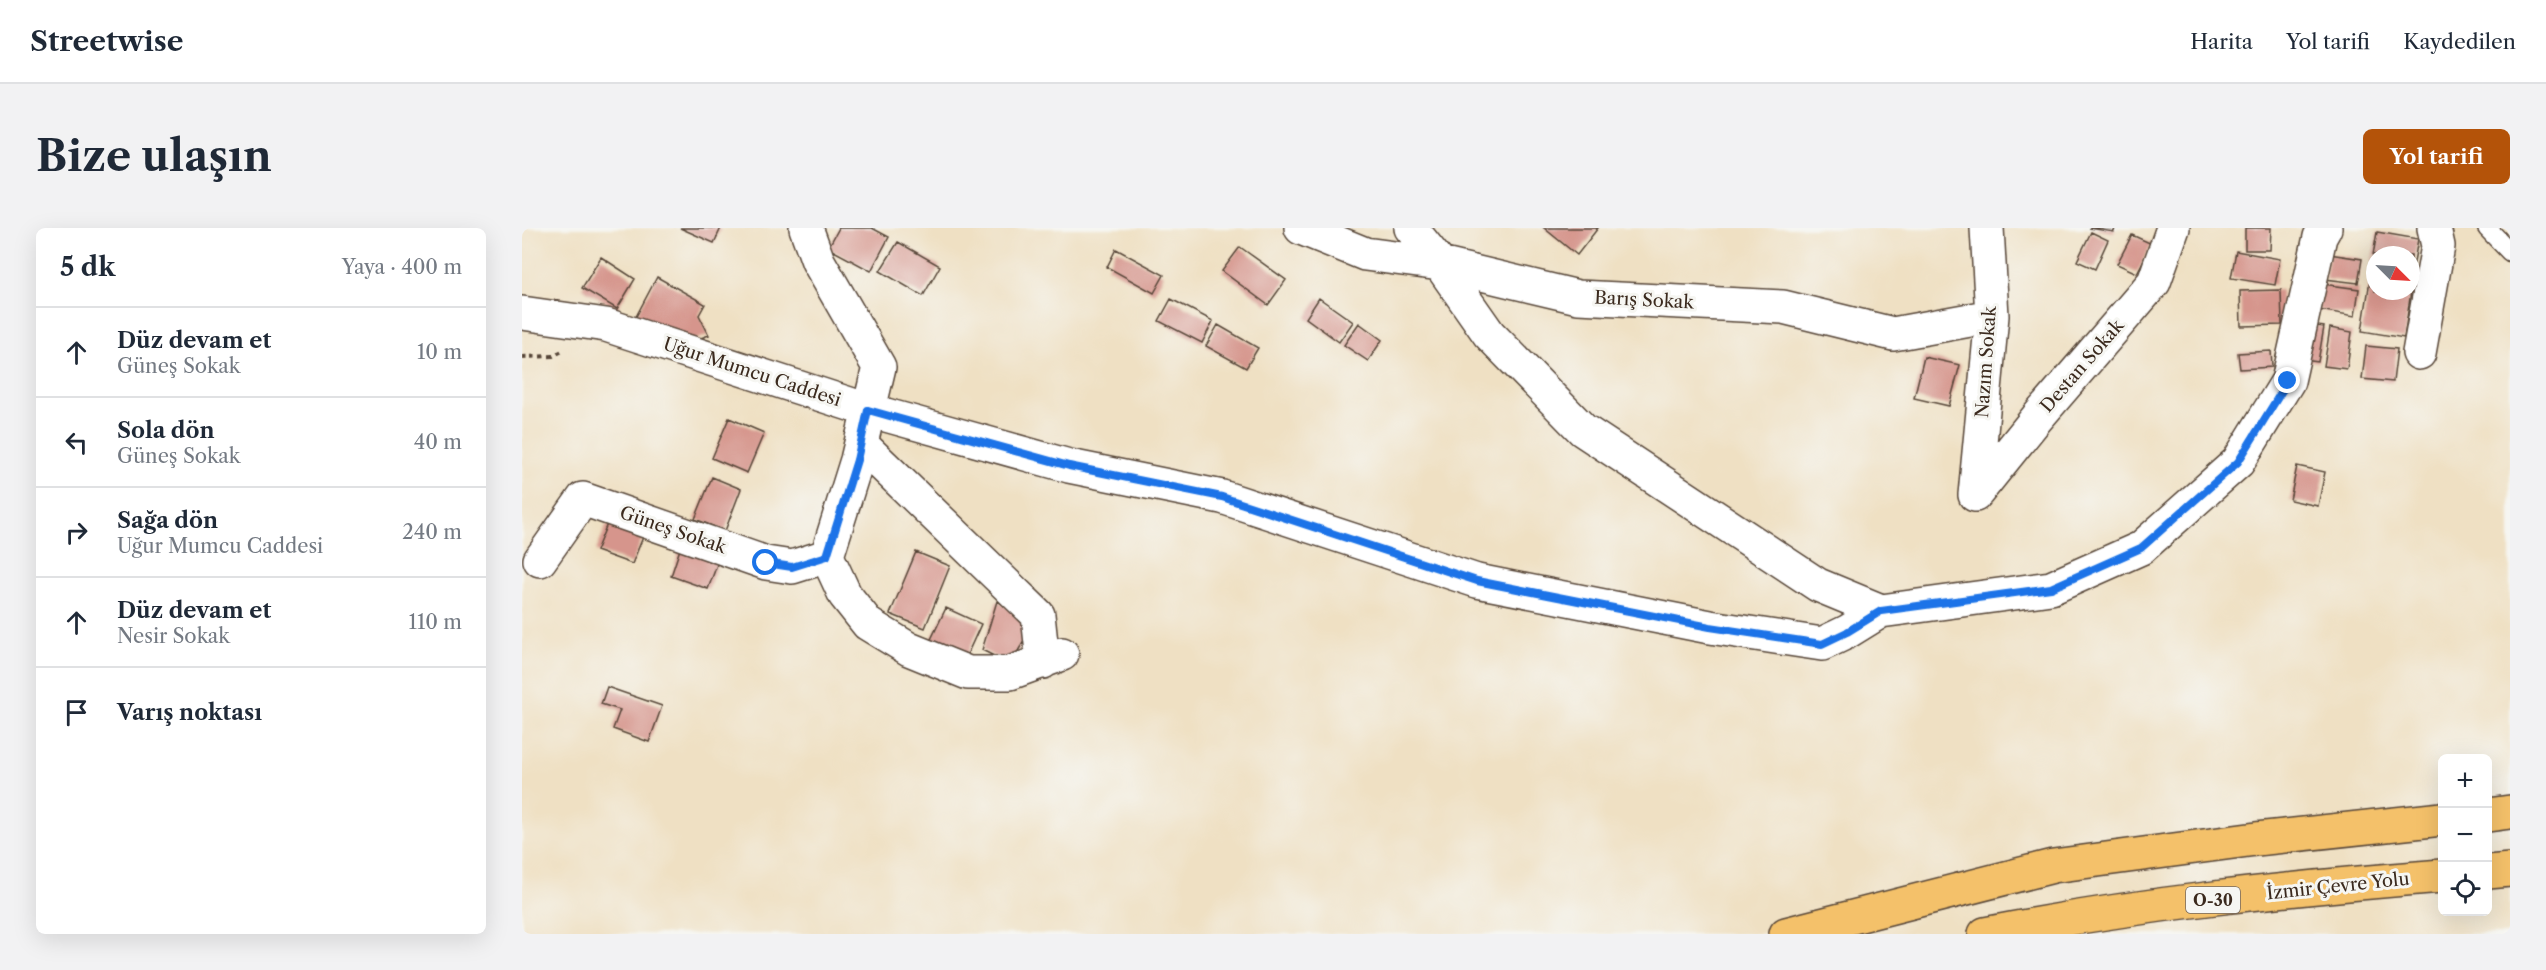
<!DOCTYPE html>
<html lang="tr">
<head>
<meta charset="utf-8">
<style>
  body { margin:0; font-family:"Libre Caslon Text",serif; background:#f2f2f3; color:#1f2937 }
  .controls { position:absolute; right:18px; bottom:18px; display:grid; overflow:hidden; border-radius:9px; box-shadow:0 6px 24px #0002 }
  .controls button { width:54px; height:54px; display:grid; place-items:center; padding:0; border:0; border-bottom:2px solid #e0e1e3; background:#fff; color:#1f2937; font:30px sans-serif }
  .compass { position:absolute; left:1844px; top:18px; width:54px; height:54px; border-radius:50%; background:#fff; box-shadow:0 6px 24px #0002; rotate:114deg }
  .stop { position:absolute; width:18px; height:18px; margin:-14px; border:4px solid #1a73e8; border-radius:50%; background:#fff }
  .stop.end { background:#1a73e8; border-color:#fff; box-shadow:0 2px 6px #0008 }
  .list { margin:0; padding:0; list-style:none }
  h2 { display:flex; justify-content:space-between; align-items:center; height:78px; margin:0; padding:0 24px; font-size:26px }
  h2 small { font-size:20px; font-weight:400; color:#747a83 }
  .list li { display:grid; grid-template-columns:39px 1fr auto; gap:18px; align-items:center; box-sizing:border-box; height:90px; padding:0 24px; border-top:2px solid #e0e1e3 }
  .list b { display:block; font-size:22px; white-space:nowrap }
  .list p { margin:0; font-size:20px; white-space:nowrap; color:#747a83 }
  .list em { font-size:20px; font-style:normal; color:#747a83 }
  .icon { flex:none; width:33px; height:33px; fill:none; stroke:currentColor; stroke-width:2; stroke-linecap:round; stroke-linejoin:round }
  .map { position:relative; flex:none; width:1988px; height:706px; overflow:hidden; border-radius:9px }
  header { display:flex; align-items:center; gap:36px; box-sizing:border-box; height:84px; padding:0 30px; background:#fff; border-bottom:2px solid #e0e1e3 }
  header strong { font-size:28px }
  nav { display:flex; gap:33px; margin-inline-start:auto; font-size:21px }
  .intro { display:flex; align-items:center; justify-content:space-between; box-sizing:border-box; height:144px; padding:0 36px }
  h1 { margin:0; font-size:42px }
  .button { padding:15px 27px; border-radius:9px; background:#b45309; color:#fff; font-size:21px; font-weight:700 }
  main { display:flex; gap:36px; padding:0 36px }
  aside { flex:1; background:#fff; border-radius:9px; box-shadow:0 6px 24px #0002 }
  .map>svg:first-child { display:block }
  .building { fill:#d6958c }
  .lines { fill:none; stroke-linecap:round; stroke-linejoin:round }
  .lane-casing { stroke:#564537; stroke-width:21 }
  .street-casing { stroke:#564537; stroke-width:36 }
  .highway-casing { stroke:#564537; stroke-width:36 }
  .path { stroke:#564537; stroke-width:4; stroke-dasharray:4.5 4.5; stroke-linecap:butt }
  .lane { stroke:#fff; stroke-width:18 }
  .street { stroke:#fff; stroke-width:33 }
  .highway { stroke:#f4c16a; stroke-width:33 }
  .route { stroke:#1a73e8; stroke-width:8 }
  .labels { text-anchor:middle; stroke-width:6; stroke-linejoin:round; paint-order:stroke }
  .shield { fill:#f6f6f2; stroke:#73675e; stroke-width:1.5 }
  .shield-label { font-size:16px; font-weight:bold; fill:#3b2a1e }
  .street-label { font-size:18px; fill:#3b2a1e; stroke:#f6f6f2 }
</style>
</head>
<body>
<header>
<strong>Streetwise</strong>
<nav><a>Harita</a><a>Yol tarifi</a><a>Kaydedilen</a></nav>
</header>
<div class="intro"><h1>Bize ulaşın</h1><a class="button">Yol tarifi</a></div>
<main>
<aside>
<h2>5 dk<small>Yaya · 400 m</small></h2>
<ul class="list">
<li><svg class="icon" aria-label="ahead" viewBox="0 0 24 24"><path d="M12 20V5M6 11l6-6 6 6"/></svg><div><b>Düz devam et</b><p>Güneş Sokak</p></div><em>10 m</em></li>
<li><svg class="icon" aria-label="left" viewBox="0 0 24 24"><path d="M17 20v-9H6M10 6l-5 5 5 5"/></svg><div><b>Sola dön</b><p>Güneş Sokak</p></div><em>40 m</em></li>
<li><svg class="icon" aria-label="right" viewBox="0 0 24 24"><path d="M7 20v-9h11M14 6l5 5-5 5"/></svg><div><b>Sağa dön</b><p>Uğur Mumcu Caddesi</p></div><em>240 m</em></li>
<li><svg class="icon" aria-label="ahead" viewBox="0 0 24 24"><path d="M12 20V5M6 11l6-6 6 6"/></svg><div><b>Düz devam et</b><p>Nesir Sokak</p></div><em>110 m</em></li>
<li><svg class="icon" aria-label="arrive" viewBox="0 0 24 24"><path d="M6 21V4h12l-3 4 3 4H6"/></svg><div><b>Varış noktası</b></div></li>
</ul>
</aside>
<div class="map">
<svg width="1988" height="706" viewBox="0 0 1988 706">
  <rect width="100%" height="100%" fill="#f6f6f2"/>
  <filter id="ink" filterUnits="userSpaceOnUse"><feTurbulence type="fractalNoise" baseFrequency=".0167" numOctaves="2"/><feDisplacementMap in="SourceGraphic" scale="12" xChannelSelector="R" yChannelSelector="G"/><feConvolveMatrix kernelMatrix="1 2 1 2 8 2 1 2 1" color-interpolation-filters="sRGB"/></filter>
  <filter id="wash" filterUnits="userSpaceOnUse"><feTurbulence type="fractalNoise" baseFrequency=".008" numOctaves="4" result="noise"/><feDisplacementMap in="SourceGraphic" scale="24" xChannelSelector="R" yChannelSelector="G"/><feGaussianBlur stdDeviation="1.35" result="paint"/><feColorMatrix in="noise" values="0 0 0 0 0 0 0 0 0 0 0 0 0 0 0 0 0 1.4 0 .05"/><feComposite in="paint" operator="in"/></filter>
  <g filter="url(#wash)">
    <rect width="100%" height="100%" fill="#efe0c3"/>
    <g id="blocks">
      <path class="building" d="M158,0H199L192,15Z
        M317,0H350L367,9L349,43L306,20Z
        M1022,0H1076L1055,27Z
        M1567,0H1593L1592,4Z
        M1723,0H1749L1748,22H1723Z
        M1569,4L1586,12L1573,41L1555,33Z
        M1855,4L1896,11L1891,40L1889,39V27H1853V34L1850,33Z
        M1610,7L1630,16L1615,45L1595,36Z
        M376,14L418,38L401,68L358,43Z
        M718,19L764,52L746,77L700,43Z
        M594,21L642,47L632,65L585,39Z
        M1714,23L1758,31L1753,57L1709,50Z
        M1807,26L1840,31L1836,55L1803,51Z
        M79,29L113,51L95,81L60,60Z
        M1850,40H1853V63H1889L1882,110L1840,103Z
        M135,49L183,76L177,87L187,107L162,116L108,100Z
        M1800,56L1837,61L1833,88L1796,82Z
        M1759,62L1760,97L1719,98L1718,63Z
        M797,70L831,94L817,114L784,90Z
        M649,71L691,93L680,115L637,93Z
        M837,95L860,112L846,133L822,117Z
        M696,97L736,120L724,140L684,118Z
        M1788,97L1802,99L1796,134L1782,132Z
        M1808,100L1830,104L1825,141L1802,138Z
        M1844,118L1875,121L1871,154L1840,151Z
        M1749,123L1750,139L1718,141L1716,125Z
        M1402,129L1438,137L1427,178L1392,170Z
        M207,190L242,205L225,245L190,230Z
        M1775,238L1803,244L1796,278L1768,272Z
        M190,249L219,261L203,303L173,291Z
        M85,296L121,309L110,336L74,323Z
        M159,318L197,331L186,361L149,348Z
        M394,324L428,338L403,400L368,386Z
        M475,373L494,383L512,397L488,436L460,422Z
        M424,380L459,396L439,440L403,424Z
        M85,459L140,478L127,514L91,501L98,482L79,476Z"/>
    </g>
  </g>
  <g filter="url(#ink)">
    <use href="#blocks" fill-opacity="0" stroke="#564537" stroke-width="1.5"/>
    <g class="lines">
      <g class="lane-casing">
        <path id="lane" d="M1965,0L1988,24"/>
      </g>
      <g class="street-casing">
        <path id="street" d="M779,0L843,26L918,36L1056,69L1261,79L1371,106L1470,88
          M889,0L918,36L967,106L1061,202L1296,357L1359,383
          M0,85L84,97L346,182L547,238L700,269L955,353L1188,399L1300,416L1325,404L1359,383L1529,360L1619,320L1716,234L1766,153L1798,9L1803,0
          M1897,125L1916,18L1912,0
          M339,216L516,387L521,434
          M1453,267L1515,190L1632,54L1651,0
          M1453,267L1470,88L1465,0
          M305,328L323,367L346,396L387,421L446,445H488L540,426
          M18,332L61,271L244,335L270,339L305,328L335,232L357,139L296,33L284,0"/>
      </g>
      <g class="highway-casing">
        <path id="highway" d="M1966,587L1988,584
          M1966,644L1988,642
          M1264,706L1531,638L1734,611L1920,591
          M1463,706C1613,676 1768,660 1920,648"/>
      </g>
      <path class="path" d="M0,129L31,128L42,122"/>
      <use href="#lane" class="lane"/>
      <use href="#street" class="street"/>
      <use href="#highway" class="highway"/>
    </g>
  </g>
  <g class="lines" filter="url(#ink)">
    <path class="route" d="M244,335L270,339L305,328L335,232L346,182L547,238L700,269L955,353L1188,399L1300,416L1325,404L1359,383L1529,360L1619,320L1716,234L1766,153"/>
  </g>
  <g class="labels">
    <rect class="shield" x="1664" y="659" width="54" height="26" rx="4.5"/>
    <g class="shield-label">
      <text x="1691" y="678">O-30</text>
    </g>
    <g class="street-label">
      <text transform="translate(1122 72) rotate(3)" y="6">Barış Sokak</text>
      <text transform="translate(1464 134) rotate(-86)" y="6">Nazım Sokak</text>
      <text transform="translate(1560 138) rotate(-49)" y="6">Destan Sokak</text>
      <text transform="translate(230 144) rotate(18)" y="6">Uğur Mumcu Caddesi</text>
      <text transform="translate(151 302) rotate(19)" y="6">Güneş Sokak</text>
      <text transform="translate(1816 658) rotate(-6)" y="6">İzmir Çevre Yolu</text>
    </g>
  </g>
</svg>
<div class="controls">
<button>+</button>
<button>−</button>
<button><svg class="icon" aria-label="locate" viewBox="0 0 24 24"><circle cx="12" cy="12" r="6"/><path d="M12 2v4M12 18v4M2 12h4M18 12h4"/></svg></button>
</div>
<svg class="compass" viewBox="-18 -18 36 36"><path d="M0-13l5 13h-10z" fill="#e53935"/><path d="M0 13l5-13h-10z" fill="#747a83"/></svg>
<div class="stop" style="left:244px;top:335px"></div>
<div class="stop end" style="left:1766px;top:153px"></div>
</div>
</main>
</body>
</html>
